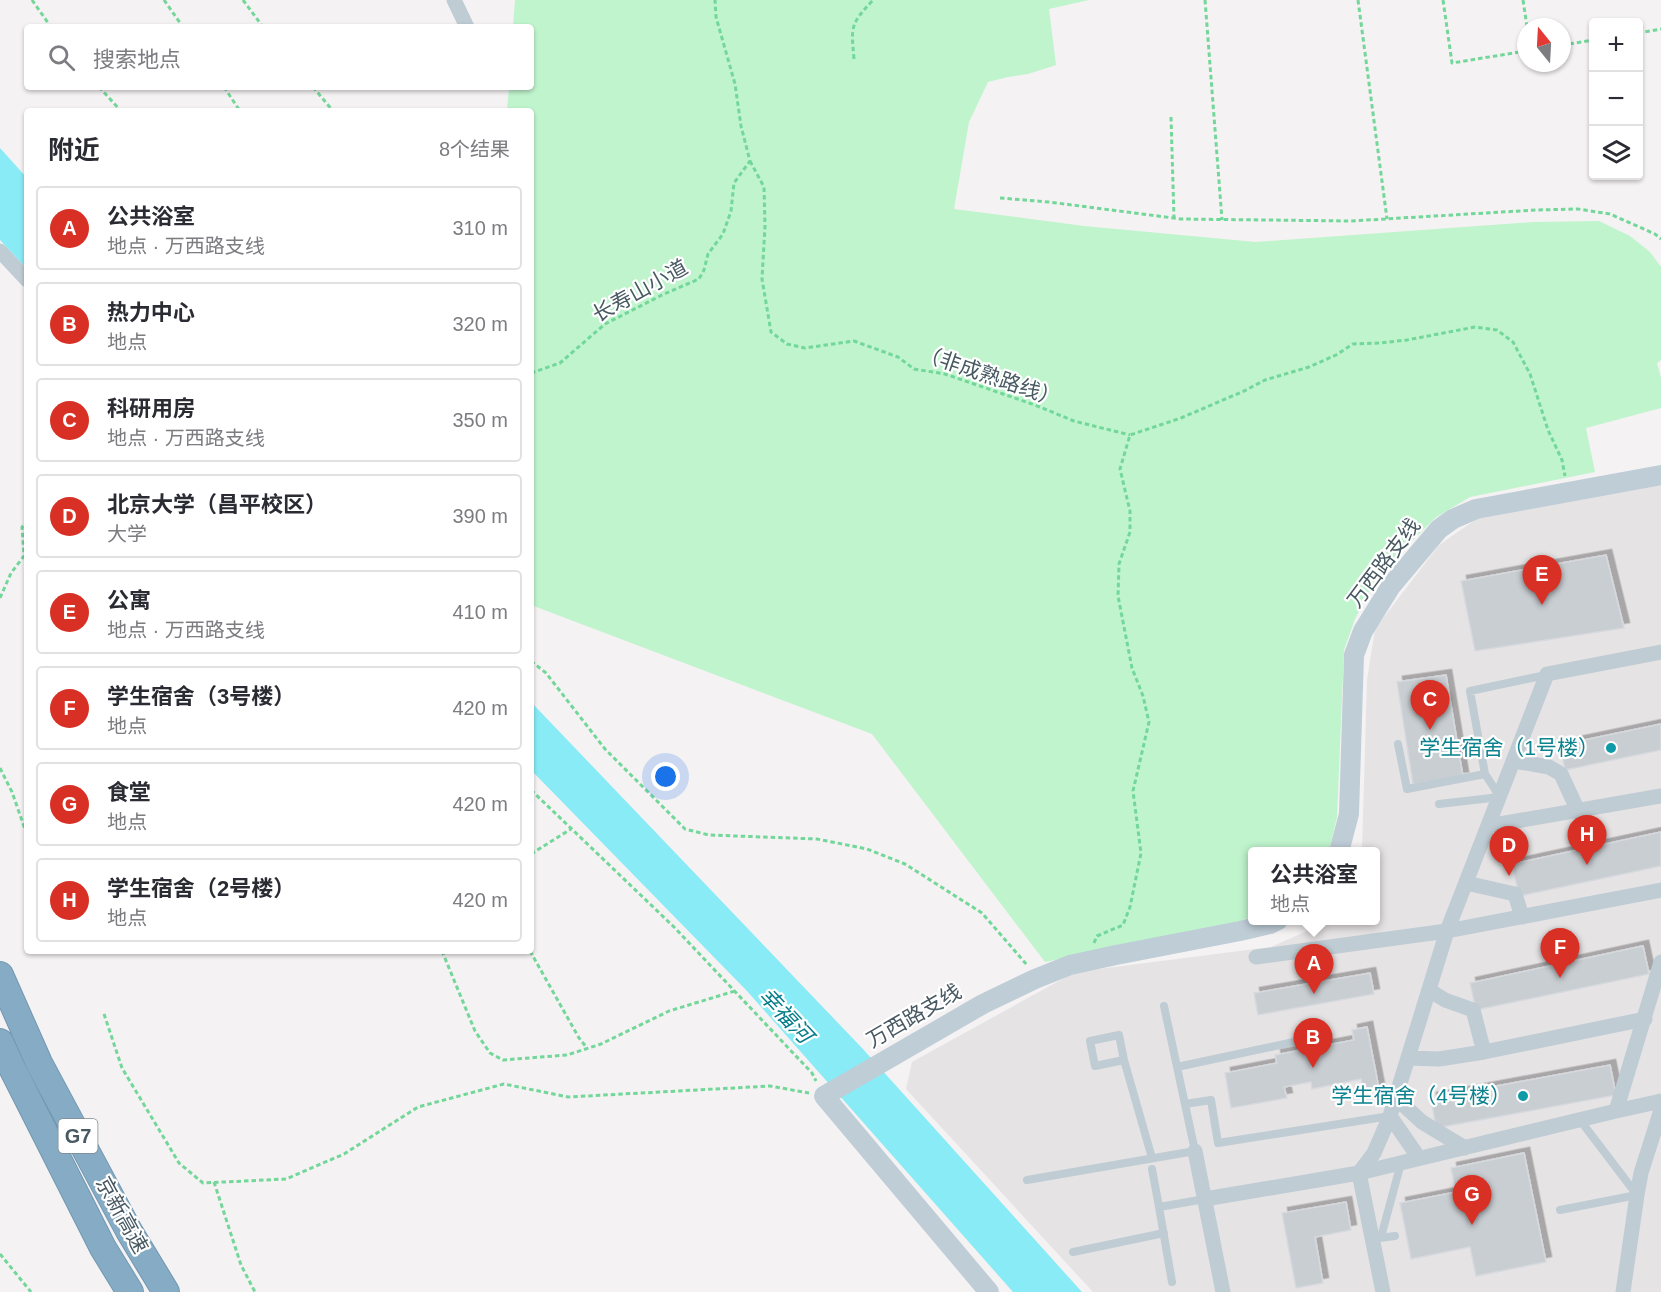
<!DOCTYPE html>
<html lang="zh">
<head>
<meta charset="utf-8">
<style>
  body { margin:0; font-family:Helvetica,"Noto Sans SC",sans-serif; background:#f2f2f3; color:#2b2b33 }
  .controls { position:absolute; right:18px; top:18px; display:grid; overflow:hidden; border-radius:6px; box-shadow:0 2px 4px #0004 }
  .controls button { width:54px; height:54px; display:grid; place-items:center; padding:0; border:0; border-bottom:2px solid #e1e1e2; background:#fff; color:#2b2b33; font:30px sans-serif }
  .compass { position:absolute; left:1517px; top:18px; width:54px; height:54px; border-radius:50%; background:#fff; box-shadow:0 2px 4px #0004; rotate:342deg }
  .you { position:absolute; left:666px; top:777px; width:21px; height:21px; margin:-15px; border:4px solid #fff; border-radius:50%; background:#1a73e8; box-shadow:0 0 0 9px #1a73e833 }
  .badge { display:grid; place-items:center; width:39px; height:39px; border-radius:50%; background:#d93025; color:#fff; font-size:20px; font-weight:700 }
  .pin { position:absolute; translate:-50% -50px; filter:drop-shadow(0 2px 3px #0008) }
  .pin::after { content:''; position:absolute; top:32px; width:21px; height:18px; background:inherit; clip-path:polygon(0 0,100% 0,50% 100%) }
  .popup { position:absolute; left:1248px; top:847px; width:132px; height:78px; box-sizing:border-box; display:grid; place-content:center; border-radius:6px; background:#fff; filter:drop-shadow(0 2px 4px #0005); font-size:20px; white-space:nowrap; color:#7c7c81 }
  .popup b { font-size:22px; color:#2b2b33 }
  .popup::after { content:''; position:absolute; left:50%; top:100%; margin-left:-12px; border:12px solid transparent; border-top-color:#fff }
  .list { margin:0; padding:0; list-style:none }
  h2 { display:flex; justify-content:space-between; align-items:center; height:78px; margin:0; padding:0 24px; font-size:26px }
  h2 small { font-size:20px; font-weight:400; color:#7c7c81 }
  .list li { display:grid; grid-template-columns:39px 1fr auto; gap:18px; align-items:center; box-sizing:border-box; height:84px; margin:0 12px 12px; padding:0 12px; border:2px solid #e1e1e2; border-radius:6px }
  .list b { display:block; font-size:22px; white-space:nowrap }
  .list p { margin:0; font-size:20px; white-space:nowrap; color:#7c7c81 }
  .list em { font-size:20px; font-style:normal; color:#7c7c81 }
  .icon { flex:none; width:33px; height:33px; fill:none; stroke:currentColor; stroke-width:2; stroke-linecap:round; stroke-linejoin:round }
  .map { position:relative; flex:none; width:1661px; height:1292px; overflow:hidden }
  .search { position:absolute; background:#fff; box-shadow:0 2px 4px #0004; left:24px; top:24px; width:510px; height:66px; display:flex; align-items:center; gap:15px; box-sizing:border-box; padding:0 21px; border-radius:6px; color:#7c7c81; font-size:22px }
  .panel { position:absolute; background:#fff; box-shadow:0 2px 4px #0004; left:24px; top:108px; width:510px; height:846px; border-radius:6px }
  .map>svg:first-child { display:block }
  .education { fill:#e6e3e5 }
  .green { fill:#bff4cd }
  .water { fill:#88ebf5 }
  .building { fill:#c9ced2; stroke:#d6d9de; stroke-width:1.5; filter:url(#shadow) }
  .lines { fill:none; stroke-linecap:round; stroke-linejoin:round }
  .highway-casing { stroke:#7197b1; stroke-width:28 }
  .path { stroke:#73d79a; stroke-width:3; stroke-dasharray:4.5 3; stroke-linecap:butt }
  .lane { stroke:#bfccd3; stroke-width:8 }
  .street { stroke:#bfccd3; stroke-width:15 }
  .secondary { stroke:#bfcdd7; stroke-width:20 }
  .highway { stroke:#86acc5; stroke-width:26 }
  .culture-dot { fill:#0f9aa8; stroke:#fff; stroke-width:2 }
  .labels { text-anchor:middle; stroke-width:4.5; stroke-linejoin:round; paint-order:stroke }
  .shield { fill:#fff; stroke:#7f8b91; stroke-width:1.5 }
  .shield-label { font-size:20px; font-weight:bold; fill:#485962 }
  .street-label { font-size:21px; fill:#485962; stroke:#fff }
  .culture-label { font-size:21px; fill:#0d838f; stroke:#fff; text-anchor:end }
  .water-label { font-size:22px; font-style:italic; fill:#057d89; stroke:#fff }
</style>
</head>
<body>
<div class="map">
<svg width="1661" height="1292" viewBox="0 0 1661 1292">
  <defs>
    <filter id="shadow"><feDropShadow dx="5.5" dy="-5.5" stdDeviation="0" flood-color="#0004"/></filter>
  </defs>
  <rect width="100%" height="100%" fill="#f5f2f3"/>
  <path class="education" d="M1661,483V1292H1093L906,1089L912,1062L1075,972L1271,947L1318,926L1323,921L1376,920V852L1362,851L1367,680L1375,629L1439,545L1478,518Z"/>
  <path class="green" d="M515,0H1089L1049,9L1056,65L1028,74L1008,77L988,82L969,122L954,209L1084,226L1256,242L1534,222L1599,221L1630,236L1650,252L1661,267V360L1657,363L1661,378V408L1586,428L1595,472L1470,497L1435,518L1400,553L1370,589L1355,619L1344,650L1337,817L1329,851L1252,852V917L1235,923L1045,962L872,734L531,605V111H507L509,87H531V27H513Z"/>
  <path class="water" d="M0,148L27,178V269L0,240Z
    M531,702L862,1048L1082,1292H1013L747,991L531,770Z"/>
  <path class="building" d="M1606,555L1624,628L1475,651L1461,581Z
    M1446,675L1463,777L1413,784L1397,682Z
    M1661,724V750L1565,770L1560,745Z
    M1661,832V866L1519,896L1512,864Z
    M1643,946L1649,974L1476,1010L1470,983Z
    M1370,973L1374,994L1258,1015L1254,993Z
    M1367,1027L1379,1089L1364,1092L1361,1079L1312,1089L1311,1082L1284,1087L1287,1098L1231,1108L1225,1073L1277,1063L1275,1055L1354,1040L1352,1030Z
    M1610,1065L1616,1095L1436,1128L1431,1098Z
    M1524,1153L1546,1262L1476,1276L1470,1247L1411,1259L1400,1203L1456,1192L1451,1168Z
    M1346,1202L1351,1230L1315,1237L1323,1283L1296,1288L1282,1213Z"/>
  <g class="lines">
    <g class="highway-casing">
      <path id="highway" d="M0,975L39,1063L129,1231L166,1292
        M0,1042L11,1066L103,1248L130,1292"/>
    </g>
    <path class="path" d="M32,0L51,27
      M164,0L183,27
      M243,0L263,27
      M1205,0L1222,220
      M1358,0L1387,219
      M1443,0L1452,63L1526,51
      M1523,0L1527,27
      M1638,33L1661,29
      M1562,45L1594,40
      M854,59C851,26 850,25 873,0
      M99,87L121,111
      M224,87L240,111
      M313,87L333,111
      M1171,117L1174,218
      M750,161L764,187L765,226L762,279L771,332L787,344L805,348L854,341L898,357L914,369L945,374L1035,405L1074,421L1130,435
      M1000,198L1049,202L1181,219L1351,221L1536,210L1578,209L1610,214L1655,234L1661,239
      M531,373L560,363L605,324L662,295L699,279L704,270L708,254L723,234L731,211L734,183L750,161L741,126L735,84L716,17L715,0
      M0,598L11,573L24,556L22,527L27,524
      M531,661L546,673L605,749L685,829L709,835L817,839L867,849L905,864L982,913L1027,965
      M0,768L12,792L27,835
      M531,790L674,927L812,1073L816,1081
      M531,854L571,829
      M1094,943L1097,936L1123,925L1130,907L1141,853L1133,791L1149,722L1143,696L1132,668L1118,596L1119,564L1130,532V511L1120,469L1130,435L1181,418L1244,391L1265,380L1309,367L1336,355L1353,344L1380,343L1407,340L1475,327L1497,330L1513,342L1530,374L1548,430L1562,460L1565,476
      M442,951L475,1031L490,1053L503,1060L567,1055L601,1044L669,1011L735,991
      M530,951L579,1038L587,1048
      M104,1014L122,1068L179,1163L203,1183L286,1179L344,1154L418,1107L504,1084L568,1097L770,1086L809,1093
      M214,1182L241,1265L255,1292
      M0,1254L31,1292"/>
    <path class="lane" d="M1398,744L1407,789L1485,774
      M1439,804L1500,797L1485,774L1470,691L1546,675
      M1119,1035L1124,1060L1095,1066L1090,1041Z
      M1124,1060L1152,1158
      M1177,1067L1303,1040
      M1185,1104L1211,1100L1218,1143L1390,1116
      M1152,1169L1159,1207
      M1027,1180L1195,1151L1164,1006
      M1560,1210L1637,1195L1580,1120
      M1381,1237L1401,1163
      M1380,1238L1395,1236
      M1073,1252L1164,1233
      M1172,1282L1159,1207L1205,1199"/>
    <path class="street" d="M454,0L467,27
      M0,251L27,280
      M1514,761L1549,767L1561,774L1578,811
      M1488,826L1661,796
      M1466,883L1515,894L1522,917
      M1256,957L1447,931L1661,890
      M1661,962L1616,1111L1661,1101
      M1429,990L1445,1000L1473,1010L1484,1052
      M1408,1058L1439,1059L1484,1052L1645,1019
      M1396,1098L1422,1122L1465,1148
      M1390,1116L1419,1158
      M1195,1151L1223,1292
      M1205,1199L1359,1173L1616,1111
      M1383,1292L1359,1173L1374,1153L1390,1116L1447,931L1547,674L1661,652
      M1623,1292L1637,1195L1641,1173L1661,1110"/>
    <path class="secondary" d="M1339,852L1349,814L1354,655L1363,631L1391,586L1439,529L1453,519L1476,509L1661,475
      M989,1292L824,1096L983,1004L1035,979L1070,965L1116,955L1240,931L1270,924L1278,920"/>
    <use href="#highway" class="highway"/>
  </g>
  <g class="culture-dot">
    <circle cx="1611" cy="748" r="6"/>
    <circle cx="1523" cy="1096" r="6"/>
  </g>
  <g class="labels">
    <rect class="shield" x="58.5" y="1119" width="39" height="34" rx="4.5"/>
    <g class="shield-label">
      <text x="78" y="1143">G7</text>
    </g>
    <g class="street-label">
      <text transform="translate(640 291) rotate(-29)" y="7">长寿山小道</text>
      <text transform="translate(990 376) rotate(19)" y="7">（非成熟路线）</text>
      <text transform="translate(1384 563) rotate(-53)" y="7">万西路支线</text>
      <text transform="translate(914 1016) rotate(-30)" y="7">万西路支线</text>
      <text transform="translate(122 1215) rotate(61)" y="7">京新高速</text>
    </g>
    <g class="culture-label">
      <text x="1599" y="755">学生宿舍（1号楼）</text>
      <text x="1511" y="1103">学生宿舍（4号楼）</text>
    </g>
    <g class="water-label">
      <text transform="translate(786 1015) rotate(47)" y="8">幸福河</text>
    </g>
  </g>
</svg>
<div class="controls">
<button>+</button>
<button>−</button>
<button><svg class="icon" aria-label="layers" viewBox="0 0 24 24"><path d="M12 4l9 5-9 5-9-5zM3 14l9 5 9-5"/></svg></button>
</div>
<svg class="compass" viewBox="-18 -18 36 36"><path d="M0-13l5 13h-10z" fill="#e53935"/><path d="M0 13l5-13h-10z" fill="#7c7c81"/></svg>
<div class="you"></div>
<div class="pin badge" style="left:1314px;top:994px">A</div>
<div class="popup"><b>公共浴室</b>地点</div>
<div class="pin badge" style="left:1313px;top:1068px">B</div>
<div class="pin badge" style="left:1430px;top:730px">C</div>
<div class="pin badge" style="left:1509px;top:876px">D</div>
<div class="pin badge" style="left:1542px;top:605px">E</div>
<div class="pin badge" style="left:1560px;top:978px">F</div>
<div class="pin badge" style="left:1472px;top:1225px">G</div>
<div class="pin badge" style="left:1587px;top:865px">H</div>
<div class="search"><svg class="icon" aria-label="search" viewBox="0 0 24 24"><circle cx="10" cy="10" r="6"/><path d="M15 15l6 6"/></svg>搜索地点</div>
<section class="panel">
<h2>附近<small>8个结果</small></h2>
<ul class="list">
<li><span class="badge">A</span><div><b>公共浴室</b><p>地点 · 万西路支线</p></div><em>310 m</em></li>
<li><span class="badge">B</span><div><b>热力中心</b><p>地点</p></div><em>320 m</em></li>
<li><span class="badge">C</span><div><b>科研用房</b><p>地点 · 万西路支线</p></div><em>350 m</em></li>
<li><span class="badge">D</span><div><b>北京大学（昌平校区）</b><p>大学</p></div><em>390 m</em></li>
<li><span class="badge">E</span><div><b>公寓</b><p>地点 · 万西路支线</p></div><em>410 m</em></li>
<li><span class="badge">F</span><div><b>学生宿舍（3号楼）</b><p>地点</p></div><em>420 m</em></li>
<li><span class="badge">G</span><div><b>食堂</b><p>地点</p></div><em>420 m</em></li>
<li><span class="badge">H</span><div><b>学生宿舍（2号楼）</b><p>地点</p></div><em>420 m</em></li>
</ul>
</section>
</div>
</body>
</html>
